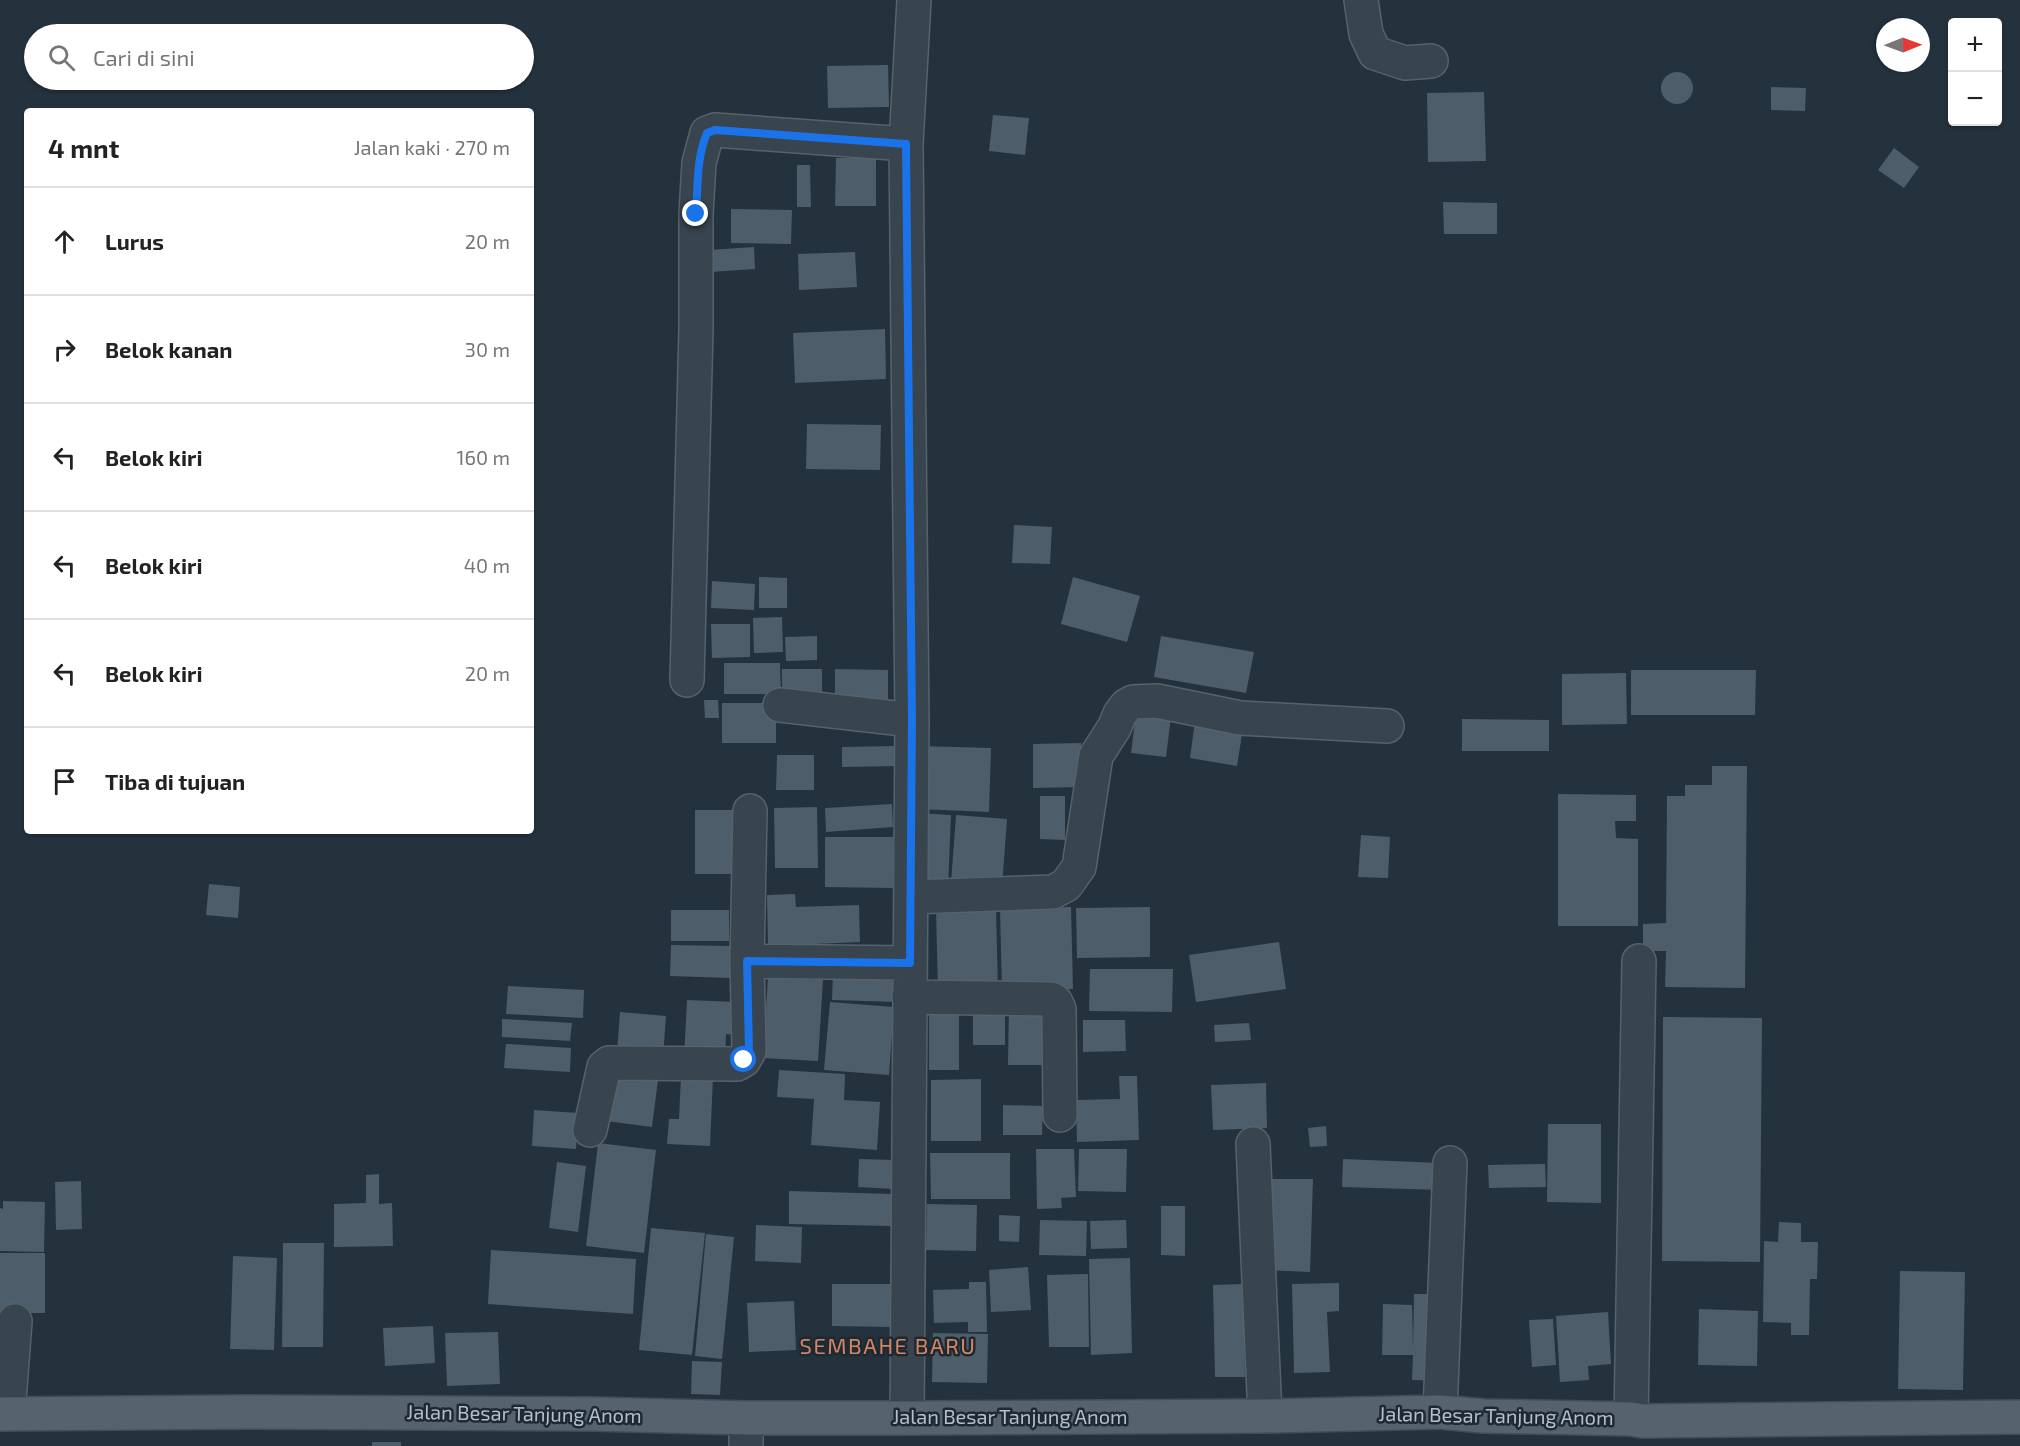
<!DOCTYPE html>
<html lang="id">
<head>
<meta charset="utf-8">
<style>
  body { margin:0; font-family:"Exo 2",sans-serif; background:#f2f2f2; color:#222 }
  .controls { position:absolute; right:18px; top:18px; display:grid; overflow:hidden; border-radius:6px; box-shadow:0 2px 4px #0004 }
  .controls button { width:54px; height:54px; display:grid; place-items:center; padding:0; border:0; border-bottom:2px solid #e0e0e0; background:#fff; color:#222; font:30px sans-serif }
  .compass { position:absolute; left:1876px; top:18px; width:54px; height:54px; border-radius:50%; background:#fff; box-shadow:0 2px 4px #0004; rotate:89deg }
  .stop { position:absolute; width:18px; height:18px; margin:-14px; border:4px solid #1a73e8; border-radius:50%; background:#fff }
  .stop.end { background:#1a73e8; border-color:#fff; box-shadow:0 2px 6px #0008 }
  .list { margin:0; padding:0; list-style:none }
  h2 { display:flex; justify-content:space-between; align-items:center; height:78px; margin:0; padding:0 24px; font-size:26px }
  h2 small { font-size:20px; font-weight:400; color:#767676 }
  .list li { display:grid; grid-template-columns:39px 1fr auto; gap:18px; align-items:center; box-sizing:border-box; height:108px; padding:0 24px; border-top:2px solid #e0e0e0 }
  .list b { display:block; font-size:22px; white-space:nowrap }
  .list em { font-size:20px; font-style:normal; color:#767676 }
  .icon { flex:none; width:33px; height:33px; fill:none; stroke:currentColor; stroke-width:2; stroke-linecap:round; stroke-linejoin:round }
  .map { position:relative; flex:none; width:2020px; height:1446px; overflow:hidden }
  .search { position:absolute; background:#fff; box-shadow:0 2px 4px #0004; left:24px; top:24px; width:510px; height:66px; display:flex; align-items:center; gap:15px; box-sizing:border-box; padding:0 21px; border-radius:33px; color:#767676; font-size:22px }
  .panel { position:absolute; background:#fff; box-shadow:0 2px 4px #0004; left:24px; top:108px; width:510px; height:726px; border-radius:6px }
  .map>svg:first-child { display:block }
  .building { fill:#4d5d69 }
  .lines { fill:none; stroke-linecap:round; stroke-linejoin:round }
  .minor-casing { stroke:#56626c; stroke-width:36 }
  .major-casing { stroke:#414d57; stroke-width:36 }
  .minor { stroke:#38444e; stroke-width:33 }
  .major { stroke:#56636e; stroke-width:33 }
  .route { stroke:#1a73e8; stroke-width:8 }
  .labels { text-anchor:middle; stroke-width:5; stroke-linejoin:round; paint-order:stroke }
  .street-label { font-size:20px; fill:#b4bfc9; stroke:#1d2933 }
  .quarter-label { font-size:22px; letter-spacing:1.5px; fill:#d58563; stroke:#1d2933 }
</style>
</head>
<body>
<div class="map">
<svg width="2020" height="1446" viewBox="0 0 2020 1446">
  <rect width="100%" height="100%" fill="#24323e"/>
  <path class="building" d="M888,65L889,107L828,108L827,66Z
    M1661 88a16 16 0 1 1 32 0a16 16 0 1 1-32 0Z
    M1771,87L1806,88L1805,111L1771,110Z
    M1484,92L1486,161L1428,162L1427,93Z
    M993,115L1029,118L1025,155L989,151Z
    M1894,148L1919,167L1904,188L1878,170Z
    M836,158H876V206H835Z
    M797,165H810L811,207H797Z
    M1443,202L1497,203V234H1444Z
    M731,209L792,210L791,244L731,243Z
    M754,247L755,269L710,272L709,250Z
    M855,252L857,287L799,290L798,254Z
    M885,329L886,379L795,383L793,333Z
    M807,424L881,425L880,470L806,469Z
    M1014,525L1052,527L1050,564L1012,563Z
    M759,577L787,578V608H759Z
    M1073,577L1140,596L1127,642L1061,624Z
    M712,581L755,584L754,610L711,608Z
    M782,617L783,652L754,653L753,618Z
    M711,624H750V657L712,658Z
    M817,636V660L786,661L785,637Z
    M1161,636L1254,652L1246,693L1154,677Z
    M724,663H780L781,694H724Z
    M782,669H822V702L782,701Z
    M835,669L888,670V707H835Z
    M1631,670H1756L1755,715H1631Z
    M1626,673L1627,724L1562,725V674Z
    M704,700H718L719,718H705Z
    M722,703H776V743H722Z
    M1136,712L1171,717L1166,757L1131,753Z
    M1462,719L1549,720V751H1462Z
    M1195,721L1243,728L1237,766L1190,758Z
    M1081,743L1082,787L1033,788V744Z
    M899,746V766L842,767V747Z
    M919,746L991,748L989,812L917,809Z
    M777,755H814V790H776Z
    M1712,766H1747L1745,988L1665,987L1666,951H1643V924L1666,923L1667,796H1685V785H1712Z
    M1558,794L1636,795V821H1615L1616,838L1638,839V926H1558Z
    M1040,796H1065V840L1040,839Z
    M892,804L893,827L826,832L825,808Z
    M817,807L818,868H775L774,808Z
    M695,810H735V874H695Z
    M917,813L951,815L948,888L912,886Z
    M956,815L1007,819L1002,887L951,883Z
    M1361,835L1390,837L1388,878L1358,877Z
    M825,837H893V888L825,887Z
    M209,884L240,887L238,918L206,915Z
    M795,894L796,907L859,905L860,942L768,946L767,895Z
    M1071,907L1073,989L1002,991L1000,909Z
    M1150,907V957L1077,958L1076,908Z
    M996,908L998,991L938,992L936,909Z
    M671,910H729V941H671Z
    M1279,942L1286,989L1196,1002L1189,955Z
    M671,945L731,946L730,978L670,976Z
    M1090,969H1173L1172,1012L1089,1011Z
    M833,973L898,974L897,1002L832,1000Z
    M768,977L823,980L818,1061L763,1058Z
    M508,986L584,990L583,1018L506,1014Z
    M687,1000L738,1002L737,1035L726,1034L725,1060L684,1058Z
    M929,1000H959V1070H929Z
    M973,1001H1005V1045H973Z
    M830,1002L894,1007L889,1075L824,1070Z
    M1009,1003H1048L1049,1065H1008Z
    M620,1012L666,1016L663,1057L617,1053Z
    M1663,1017L1762,1018L1760,1262L1662,1261Z
    M502,1019L572,1023L570,1041L502,1037Z
    M1083,1020H1125L1126,1051L1083,1052Z
    M1249,1023L1251,1040L1215,1042L1214,1025Z
    M506,1044L571,1048L570,1072L504,1068Z
    M779,1070L845,1074L844,1100L880,1102L877,1150L811,1145L814,1099L777,1097Z
    M613,1073L658,1080L652,1127L606,1121Z
    M681,1076L713,1077L710,1146L667,1144L669,1119H679Z
    M1119,1076H1137L1139,1140L1077,1142L1076,1100L1120,1099Z
    M981,1079V1141H931V1080Z
    M1266,1083L1267,1128L1213,1130L1211,1085Z
    M1003,1105L1043,1106L1042,1135H1003Z
    M534,1110L578,1113L576,1149L532,1146Z
    M1548,1124H1601V1203L1547,1202Z
    M1326,1126L1327,1146L1310,1147L1308,1128Z
    M598,1143L656,1150L644,1253L586,1246Z
    M1036,1149H1074L1076,1197L1061,1198L1062,1208L1037,1209Z
    M1079,1149H1127L1126,1192L1078,1191Z
    M930,1153H1010V1199H931Z
    M859,1159L895,1160L894,1189L858,1187Z
    M1343,1159L1441,1163V1190L1342,1187Z
    M557,1162L586,1166L578,1232L549,1228Z
    M1545,1164L1546,1187L1489,1188L1488,1165Z
    M379,1174V1204L392,1203L393,1246L334,1247V1204L366,1203V1175Z
    M1270,1179H1313L1310,1272L1267,1270Z
    M81,1181L82,1229L56,1230L55,1182Z
    M789,1191L891,1194V1226L789,1224Z
    M3,1201L45,1202L44,1252L0,1251V1208L3,1209Z
    M927,1204L977,1205L976,1251L926,1250Z
    M1161,1206H1185V1256L1161,1255Z
    M999,1215L1020,1216L1019,1242L999,1241Z
    M1040,1220L1087,1221L1086,1256L1039,1255Z
    M1126,1220L1127,1248L1091,1249L1090,1221Z
    M1779,1222L1801,1223V1242H1818L1817,1279H1810L1809,1335H1791V1323L1763,1322L1764,1241L1778,1242Z
    M756,1225L802,1227L801,1263L755,1261Z
    M651,1228L705,1233L692,1355L639,1350Z
    M706,1234L734,1237L722,1359L695,1356Z
    M283,1243H324L323,1347H282Z
    M491,1250L636,1259L633,1314L488,1304Z
    M0,1253H45V1313H0Z
    M233,1256L277,1258L274,1350L230,1349Z
    M1130,1258L1132,1353L1091,1355L1089,1259Z
    M1028,1267L1031,1310L991,1312L989,1270Z
    M1900,1271L1965,1272L1963,1390L1898,1389Z
    M1088,1274L1089,1347H1049L1047,1275Z
    M969,1282H986L987,1332H968V1322L934,1323L933,1290L969,1289Z
    M1339,1283V1311L1327,1312L1330,1372L1294,1373L1292,1284Z
    M832,1284H892V1327L832,1326Z
    M1243,1284L1245,1377H1215L1213,1285Z
    M1414,1294H1443L1441,1381L1412,1380L1413,1355H1382L1383,1304L1412,1305L1413,1348Z
    M794,1301L796,1350L749,1352L747,1303Z
    M1699,1309L1758,1311L1757,1366L1698,1365Z
    M1608,1312L1611,1364L1588,1366L1589,1380L1560,1382L1556,1316Z
    M1553,1319L1556,1365L1532,1367L1529,1320Z
    M433,1326L435,1363L385,1366L383,1328Z
    M498,1332L500,1384L447,1386L445,1333Z
    M933,1333L988,1334L987,1383L932,1382Z
    M692,1361L722,1362L720,1395L691,1394Z
    M372,1442H401V1446H372Z"/>
  <g class="lines">
    <g class="minor-casing">
      <path id="minor" d="M1361,0L1366,34L1375,53L1405,63L1431,61
        M687,680L696,329V214L699,163L707,133L715,130L906,144
        M780,705L912,720
        M911,897L1053,892L1066,885L1079,867L1096,756L1114,728L1120,714L1126,706L1133,702L1157,701L1240,718L1387,726
        M747,961L910,963
        M909,997L1051,999L1055,1001L1059,1009L1060,1115
        M590,1130L604,1067L609,1063L737,1064L744,1060L749,1051L747,961L750,811
        M1253,1144L1265,1416
        M1440,1412L1450,1163
        M8,1414L15,1321
        M907,1418L912,720L906,144L914,0
        M1631,1419L1639,961
        M746,1446V1418"/>
    </g>
    <g class="major-casing">
      <path id="major" d="M0,1414L246,1412L592,1414L746,1418H907L1265,1416L1440,1412L1483,1416L1631,1419L1643,1421L2020,1417"/>
    </g>
    <use href="#minor" class="minor"/>
    <use href="#major" class="major"/>
  </g>
  <g class="lines">
    <path class="route" d="M696,214C698,187 696,159 707,133L715,130L906,144L912,720L910,963L747,961L749,1051L744,1060"/>
  </g>
  <g class="labels">
    <g class="street-label">
      <text transform="translate(524 1414) rotate(1)" y="7">Jalan Besar Tanjung Anom</text>
      <text transform="translate(1496 1416) rotate(1)" y="7">Jalan Besar Tanjung Anom</text>
      <text x="1010" y="1424">Jalan Besar Tanjung Anom</text>
    </g>
    <g class="quarter-label">
      <text x="888" y="1354">SEMBAHE BARU</text>
    </g>
  </g>
</svg>
<div class="controls">
<button>+</button>
<button>−</button>
</div>
<svg class="compass" viewBox="-18 -18 36 36"><path d="M0-13l5 13h-10z" fill="#e53935"/><path d="M0 13l5-13h-10z" fill="#767676"/></svg>
<div class="stop" style="left:744px;top:1060px"></div>
<div class="stop end" style="left:696px;top:214px"></div>
<div class="search"><svg class="icon" aria-label="search" viewBox="0 0 24 24"><circle cx="10" cy="10" r="6"/><path d="M15 15l6 6"/></svg>Cari di sini</div>
<section class="panel">
<h2>4 mnt<small>Jalan kaki · 270 m</small></h2>
<ul class="list">
<li><svg class="icon" aria-label="ahead" viewBox="0 0 24 24"><path d="M12 20V5M6 11l6-6 6 6"/></svg><div><b>Lurus</b></div><em>20 m</em></li>
<li><svg class="icon" aria-label="right" viewBox="0 0 24 24"><path d="M7 20v-9h11M14 6l5 5-5 5"/></svg><div><b>Belok kanan</b></div><em>30 m</em></li>
<li><svg class="icon" aria-label="left" viewBox="0 0 24 24"><path d="M17 20v-9H6M10 6l-5 5 5 5"/></svg><div><b>Belok kiri</b></div><em>160 m</em></li>
<li><svg class="icon" aria-label="left" viewBox="0 0 24 24"><path d="M17 20v-9H6M10 6l-5 5 5 5"/></svg><div><b>Belok kiri</b></div><em>40 m</em></li>
<li><svg class="icon" aria-label="left" viewBox="0 0 24 24"><path d="M17 20v-9H6M10 6l-5 5 5 5"/></svg><div><b>Belok kiri</b></div><em>20 m</em></li>
<li><svg class="icon" aria-label="arrive" viewBox="0 0 24 24"><path d="M6 21V4h12l-3 4 3 4H6"/></svg><div><b>Tiba di tujuan</b></div></li>
</ul>
</section>
</div>
</body>
</html>
